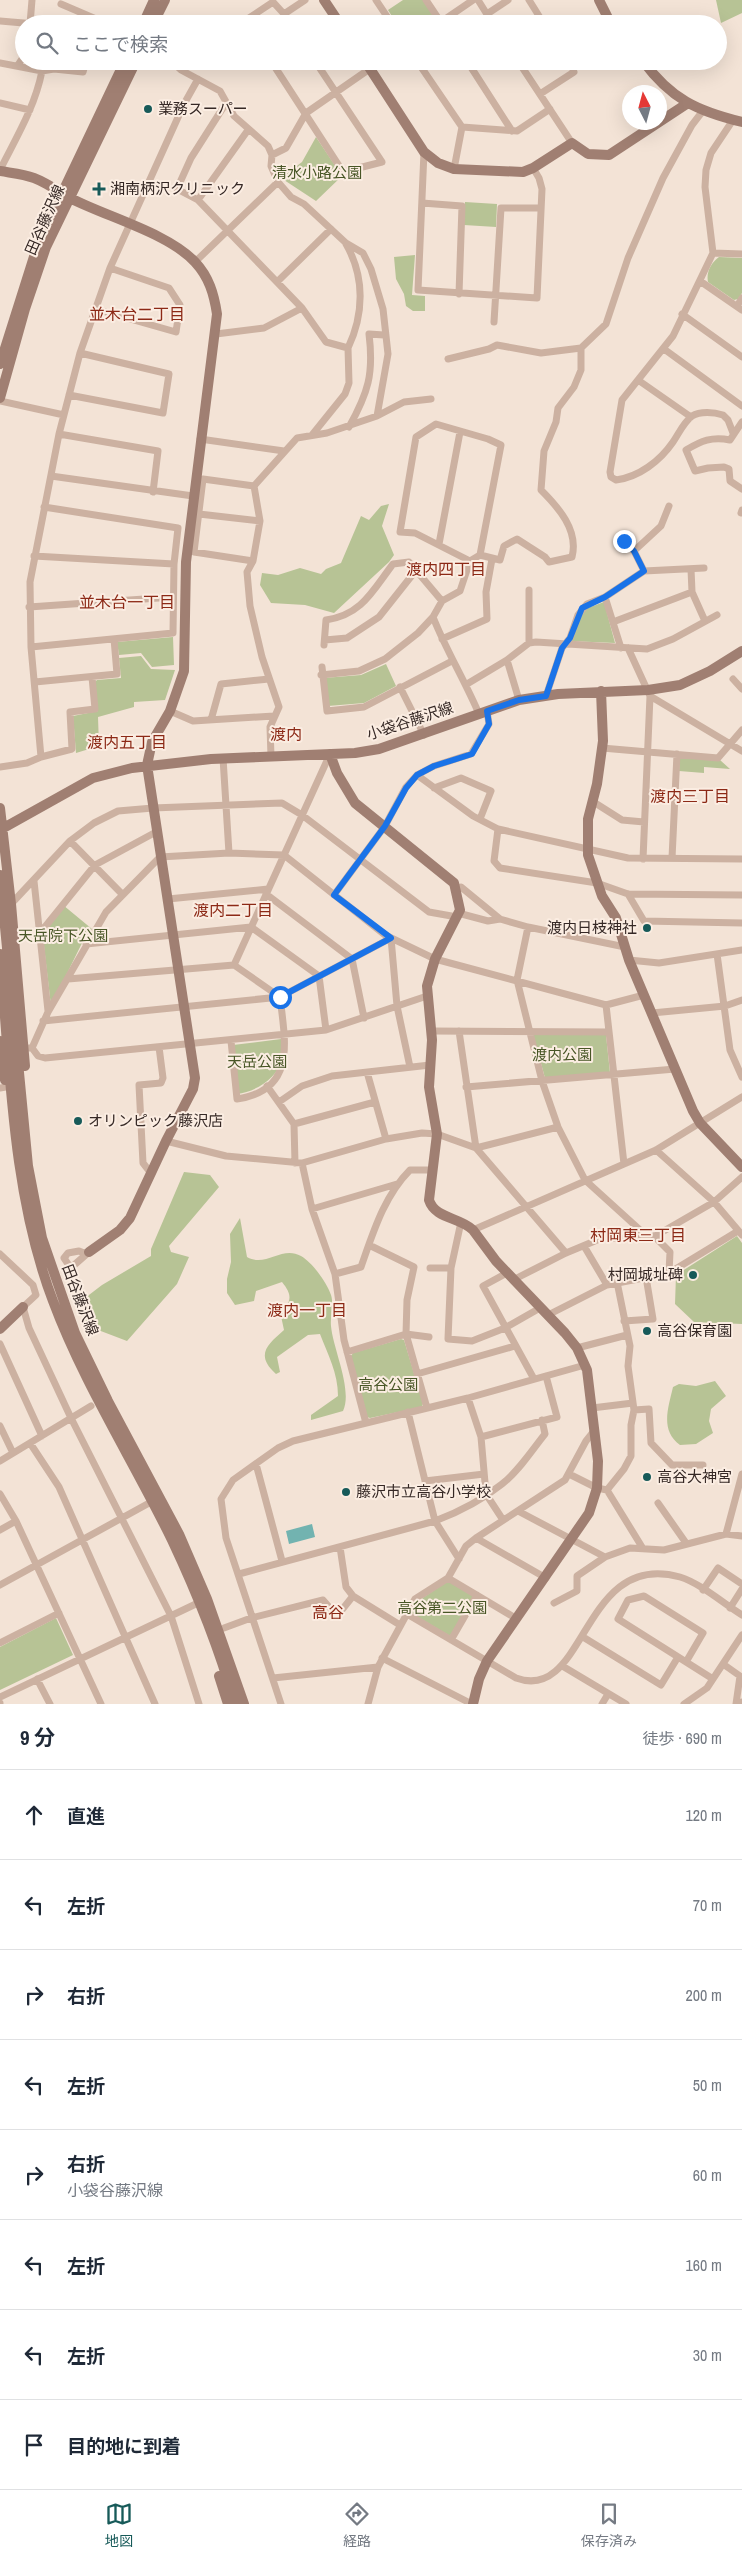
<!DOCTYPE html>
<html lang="ja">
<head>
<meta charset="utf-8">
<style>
  body { margin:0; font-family:"Archivo Narrow","Noto Sans JP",sans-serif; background:#f6f6f7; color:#1f2937 }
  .compass { position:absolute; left:622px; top:85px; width:45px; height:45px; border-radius:50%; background:#fff; box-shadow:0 5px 20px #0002; rotate:354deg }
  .stop { position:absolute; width:15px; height:15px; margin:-11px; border:4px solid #1a73e8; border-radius:50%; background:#fff }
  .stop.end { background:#1a73e8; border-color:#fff; box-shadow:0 1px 5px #0008 }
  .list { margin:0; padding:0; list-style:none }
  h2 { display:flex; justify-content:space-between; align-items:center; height:65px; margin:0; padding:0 20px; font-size:21px }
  h2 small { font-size:16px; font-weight:400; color:#747a83 }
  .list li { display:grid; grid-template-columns:32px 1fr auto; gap:15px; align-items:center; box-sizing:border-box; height:90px; padding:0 20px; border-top:1px solid #e0e1e3 }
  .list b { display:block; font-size:19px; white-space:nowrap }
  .list p { margin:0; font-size:16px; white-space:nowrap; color:#747a83 }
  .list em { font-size:16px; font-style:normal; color:#747a83 }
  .icon { flex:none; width:28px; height:28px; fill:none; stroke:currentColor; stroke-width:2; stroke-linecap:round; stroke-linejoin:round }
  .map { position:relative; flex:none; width:742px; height:1704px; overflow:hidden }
  .search { position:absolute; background:#fff; box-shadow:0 5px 20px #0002; left:15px; right:15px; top:15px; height:55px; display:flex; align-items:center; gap:12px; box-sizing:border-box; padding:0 18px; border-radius:28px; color:#747a83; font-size:19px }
  .sheet { height:785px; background:#fff }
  nav { display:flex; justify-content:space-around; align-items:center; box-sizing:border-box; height:70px; border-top:1px solid #e0e1e3; background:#fff; font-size:14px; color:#747a83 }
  nav a { display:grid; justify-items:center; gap:2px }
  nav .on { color:#175a59 }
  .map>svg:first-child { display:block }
  .green { fill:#b7c395 }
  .water { fill:#72b3b0 }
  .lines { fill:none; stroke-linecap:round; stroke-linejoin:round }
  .street { stroke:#ccb1a1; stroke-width:7 }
  .secondary { stroke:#a07f72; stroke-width:10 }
  .route { stroke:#1a73e8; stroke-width:6 }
  .poi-dot { fill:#175a59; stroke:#fbede2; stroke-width:2 }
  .labels { text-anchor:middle; stroke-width:4; stroke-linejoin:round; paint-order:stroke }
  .poi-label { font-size:15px; fill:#352825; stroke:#fbede2; text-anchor:start }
  .park-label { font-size:15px; fill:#485626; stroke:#fbede2 }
  .street-label { font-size:15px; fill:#352825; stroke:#fbede2 }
  .neighbourhood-label { font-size:16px; fill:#8c2916; stroke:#fbede2 }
</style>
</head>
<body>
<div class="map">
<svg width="742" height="1704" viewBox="0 0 742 1704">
  <rect width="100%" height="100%" fill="#f3e3d6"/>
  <path class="green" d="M403,0H423L436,19V22L397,24L388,10Z
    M716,0H742V13L721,23Z
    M316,137L342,176L316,201L281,178L302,162Z
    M465,202L497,204L496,227L464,225Z
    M415,255L412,295L425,296V311H413L406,306L404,294L396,279L394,257Z
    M719,257L742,258V293L738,299L734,300L708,282C706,272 711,263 719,257Z
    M389,504L382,526L394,555L389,562L334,613L305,605L271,603L260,585L262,573L278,575L300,568L321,574L326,569L341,563L361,516L369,520L381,506Z
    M604,602L615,643L570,641L585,609Z
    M173,637L174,665L152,667L141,653L119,655L117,642Z
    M141,656L151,669L175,670L165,700L134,702V707L98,717L99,746L76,753L73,716L98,711L95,682L97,680L121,678L119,658Z
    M386,664L396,686L364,703L328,706L324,678L361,675Z
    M680,758L720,760L730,769L704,767V773L679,771Z
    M63,905L92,929L82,943L51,1006L42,929Z
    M533,1034L606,1035L610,1073L545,1078Z
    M281,1039C282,1045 283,1053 282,1059C278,1078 255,1092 237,1094L233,1045Z
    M184,1172L210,1175L219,1187L169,1246L171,1252L189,1257L177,1284L127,1341L85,1325V1298L102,1285L151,1256V1249Z
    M240,1218L247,1257C266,1268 282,1245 301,1256C313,1263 327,1283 331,1295C334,1304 330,1316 331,1326C333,1349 353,1390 343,1411L311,1420V1415L338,1396C338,1373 328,1355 320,1334L308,1335L277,1357L280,1372L276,1374C255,1355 267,1345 284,1330L281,1316C290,1301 294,1297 282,1282L256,1291L254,1301L235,1305L227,1293V1279L231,1262L230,1234Z
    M737,1236L742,1243V1324L694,1322L675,1304L676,1275Z
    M401,1339L404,1340L423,1403L422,1407L370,1418L367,1417L351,1356L353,1353Z
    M715,1381L726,1396L711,1409L709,1421L713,1433L696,1444L680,1445C660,1430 668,1409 673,1387L679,1384L696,1386Z
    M448,1581L474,1596L450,1636L411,1613L418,1601Z
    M56,1618L73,1655L0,1690V1647Z"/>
  <path class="water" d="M312,1524L315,1537L289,1544L286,1531Z"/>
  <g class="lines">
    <path class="street" d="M376,0L392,24
      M426,0L442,24
      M478,0L493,24
      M529,0L544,24
      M61,4L96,19
      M284,14L290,24
      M487,14L508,0
      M0,21L35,24
      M95,23L96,19L107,24
      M30,24L32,0
      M247,24L246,20L273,2L284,14L305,0
      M438,24L473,0
      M171,61L181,70L220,91L234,116L268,146L272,155L271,166L278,182L291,197L304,204L346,243L363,253L371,269L383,309L388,354L377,416L327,433L297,438L254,486L260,521L253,561L247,572L250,606L262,657L279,707L270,727L271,756
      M271,61L343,172L382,162L315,61
      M417,61L462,127L454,169
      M467,61L512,131
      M518,61L572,143
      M0,63L42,71L54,69L83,72L86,61
      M18,65L24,56
      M540,94L574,72L569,61
      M0,103L30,110
      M226,103L191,158L177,189L198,200L302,308L326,342L348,348L349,383L345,394L312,435
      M733,120L711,153L706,170L705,187L713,253L673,336L622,400L610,472L611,477L616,480C639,477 660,461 673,442C679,433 684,422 692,416C700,411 714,412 723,415L728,420L733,433
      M462,127L517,131L550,109
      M424,152L418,290L537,298L542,189L539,178L533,168
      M272,155L286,148L306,113L381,61
      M0,170C16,138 35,107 42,71
      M198,200L248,130
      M422,203L462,206L459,294
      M346,244C365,277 364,314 348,348
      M713,253L742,254
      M195,262L278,182
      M700,281L742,310
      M277,282L331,229
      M737,306L742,298
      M95,309L176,332L180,305L169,288L110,268
      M682,314L742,357
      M494,322L501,208H541
      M216,334L264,328L302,308
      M664,349L742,406
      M448,359L489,349L497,345L541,353L581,348
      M638,380L691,417
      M69,395L163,413L169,374L80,353
      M0,401L64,415
      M377,416L404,402L431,399
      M742,422L730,440C712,436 701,441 686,450L695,471L708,468L724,467L729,469L730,481L742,489
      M436,424L488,439L501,445L480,555L470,561L415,533L400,532L416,437Z
      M349,427C368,393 374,374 369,334L384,335
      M59,434L158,451L153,492
      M200,439L284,451
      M51,476L193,496
      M741,513L742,510
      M199,514L260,521
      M624,541L634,551L644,571
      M439,544L460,432
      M634,551L661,526L669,506
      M480,555L500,560L504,546L517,539L545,557L549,562L572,557C579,530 558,507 541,490L544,451L556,422L558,408L574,387L581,370V348L606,324L628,258L663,178L692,125L702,112
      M34,556L174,564
      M253,561L194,552L203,479L254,486
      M691,569L692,592L705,621
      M605,597L621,648
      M29,607L173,597
      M433,617C446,650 465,681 479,714
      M613,622L692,592
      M442,639L487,619L486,592L492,559
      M325,640L347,638L379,617L417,569
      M529,643V590
      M324,645L326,620C362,615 373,590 393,564L409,562L442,601
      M31,647L173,633L174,564L178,528L44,507
      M628,648L650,696L643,859
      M507,660L519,700
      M322,667L327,711L364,707L452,661
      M321,675L359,671L385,659L418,633L433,617L442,601L460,591L470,561
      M733,679L742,689
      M35,682L117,674L114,639
      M467,684L507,660L529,643L536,642L647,649L673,639L717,615
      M400,687L424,735
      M546,696L562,648L570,638L578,615L587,604L605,597L644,571L704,568
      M650,696L742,751
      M170,711L193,721L274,716
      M211,720L221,684L269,679
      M602,748L718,758L742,730
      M41,757L72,749L70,712L95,709L92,677
      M223,758L229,853
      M0,767L27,763L41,757L31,647L30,582L59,434L80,353L110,268L184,104L198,79
      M417,775L473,816L498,829L628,858L742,859
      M434,788L461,778L491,791L480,819
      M592,801L622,820L644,822
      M498,829L494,861L500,868L597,883L628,894L742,895
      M70,841L122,894
      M672,858L677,754
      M34,881L48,1011
      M457,889L461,887L500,919L528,927L625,947
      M628,894L644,921L742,923
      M334,895L385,826L406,787L417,775L434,766L471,754L489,724L487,711
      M168,899L268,889L266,894L352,959L364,1018
      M11,904L70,841L94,823L118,811L153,808L282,803L302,815L429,912L457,917L458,913L488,921L500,919
      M528,927L517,980L542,1081L558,1127L585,1180L650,1239
      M40,933L95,865L156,832
      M86,944L251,927L319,976L326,1030
      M717,954L730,1050L742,1077
      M629,960L659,963L742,950
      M234,965L330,754
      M68,979L234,965L280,997C285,1041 297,1090 237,1099L231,1041
      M606,1005L624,1164
      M652,1013L725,1006L742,1000
      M43,1021L280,997L391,938L397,1006L410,1067
      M431,1031L609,1032
      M459,1031L476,1148L566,1253
      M29,1048H32L38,1056L45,1058L326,1030L427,996
      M32,1048L48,1012L106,912L160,857L229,853L284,855L385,935L435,959L606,1005L644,995
      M367,1072L386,1139
      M267,1086L294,1124L295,1163
      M466,1087L675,1069
      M0,1088L6,1087
      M279,1102L302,1086L332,1076L430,1065
      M294,1124L375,1102
      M166,1141L226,1156L302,1163L386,1139L422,1133L437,1134L476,1148L558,1127
      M656,1150L714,1202L742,1235
      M302,1163L312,1209L335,1274L344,1340L366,1423
      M150,1172L143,1163L139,1085L161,1083L163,1078L159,1047
      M312,1209L397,1184
      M461,1222L451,1268L448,1339L472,1341L505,1328L540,1308
      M473,1230L656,1150L742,1097
      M654,1236L670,1252L669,1273
      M369,1245L414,1267L407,1300L406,1334L427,1408
      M584,1246L607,1285
      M79,1251L84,1253L89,1252L73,1266L68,1264L64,1258L68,1253Z
      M0,1254L33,1285L36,1295L23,1307L29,1328L71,1418L171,1616L199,1704
      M430,1268H451
      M507,1273L483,1286L534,1379
      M335,1274L361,1267C373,1233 384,1196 410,1170H432
      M513,1280L566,1253L602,1238L650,1239L714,1202L742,1177
      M548,1315L607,1285L669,1273L738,1231
      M624,1321L653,1319L646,1277
      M0,1344L42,1436
      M577,1348L627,1335
      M347,1352L406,1334L429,1337
      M417,1374L515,1346
      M468,1398L481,1437L486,1494L503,1520
      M592,1408L633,1403
      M634,1410L649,1409L651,1443L672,1465H703
      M408,1412L435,1521L459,1559
      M0,1426L13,1453
      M481,1437L557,1417L546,1376
      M30,1443L59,1487L155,1704
      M0,1461L91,1406
      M256,1464L282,1561
      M569,1474L597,1488L607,1490L642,1547
      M425,1481L484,1474
      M607,1490L624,1469L631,1456V1425L634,1410L628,1366L630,1346L617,1282
      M0,1494L16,1521L101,1704
      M658,1503L686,1543
      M518,1511L605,1557L630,1548L664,1550L726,1534L742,1536
      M0,1530L16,1521
      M726,1534L742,1474
      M476,1538L546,1578
      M239,1574L435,1521C459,1512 482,1500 502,1484C519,1471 532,1450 545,1434L542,1420
      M448,1578L517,1619
      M0,1585L151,1502
      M703,1590L718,1568L742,1584
      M353,1596L400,1625
      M554,1603L577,1591V1576L605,1557
      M730,1608L742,1589
      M407,1614L516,1678C587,1704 581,1549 680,1577C700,1583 724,1604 742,1615
      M224,1628L251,1618L323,1600L337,1616L353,1596L346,1587L340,1547
      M583,1637L661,1685L678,1657
      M451,1640L477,1595
      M0,1643L59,1613
      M382,1658L472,1704
      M686,1662L703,1633L644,1596L628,1600L618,1619L713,1679
      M723,1664L740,1676L736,1704
      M564,1667L626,1704
      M273,1678L378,1667
      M37,1679L50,1704
      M0,1697L200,1602
      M0,1703V1704
      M281,1704L226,1538L221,1499L233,1480L278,1448L293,1441L468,1398L585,1365
      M368,1704L378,1667L415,1599L448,1578L466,1546L476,1538L565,1480L586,1441L594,1431
      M602,1704L608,1694
      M684,1704L707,1688L742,1635
      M742,1704V1702"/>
    <path class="secondary" d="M324,0L340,24
      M599,0L611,24
      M143,24L154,0
      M153,24L165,0
      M365,61L424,152L438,163L454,169L523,172L533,168L572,143L588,154L609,155L688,103
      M643,61C671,99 697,111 742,122
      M0,171C11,173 23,174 34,178C47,183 58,191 70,198C107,217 168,233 195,262C209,277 214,294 217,314L186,562L184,671L170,711L152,742L147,765L195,1078L193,1089L166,1141L130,1218L120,1230L89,1252
      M0,364L38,244L125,61
      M0,398L25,309L46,247L136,61
      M601,691L603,741L597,784L588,819V855L602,896L616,918L629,960L693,1111L700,1123L742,1167
      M330,754L337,773L355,803L454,883L460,910L435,959L427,986L432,1040L429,1087L437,1134L429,1200C435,1219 460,1217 473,1230L496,1261L565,1333L577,1348L587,1370L598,1461L597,1488L589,1513L487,1661L479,1679L473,1704
      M0,808L11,904L25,1066
      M0,830L93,778L132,768L211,759L355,753L379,749L519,700L558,694L648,690L680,685L710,671L742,651
      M0,875L28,1166L42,1238L75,1333L108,1401L179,1534L207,1599L244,1704
      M0,954C10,1067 12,1194 53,1301C84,1384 133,1460 172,1540C197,1593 219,1648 235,1704
      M0,1041L5,1080
      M0,1329L23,1307
      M219,1676L228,1704"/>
  </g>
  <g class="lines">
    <path class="route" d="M280,997L391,938L334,895L385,826L406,788L417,775L434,766L472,754L489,724L487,711L519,700L546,696L562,648L570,638L582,608L605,597L644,571L634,551L624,541"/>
  </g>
  <g class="poi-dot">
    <circle cx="148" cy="109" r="5"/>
    <path d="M96.5 181.5h5v5h5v5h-5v5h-5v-5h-5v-5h5z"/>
    <circle cx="647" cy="928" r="5"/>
    <circle cx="78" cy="1121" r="5"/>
    <circle cx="693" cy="1275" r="5"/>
    <circle cx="647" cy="1331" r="5"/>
    <circle cx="647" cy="1477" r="5"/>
    <circle cx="346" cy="1492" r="5"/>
  </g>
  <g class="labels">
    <g class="poi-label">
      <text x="158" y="114">業務スーパー</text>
      <text x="110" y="194">湘南柄沢クリニック</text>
      <text x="637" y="933" text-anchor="end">渡内日枝神社</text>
      <text x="88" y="1126">オリンピック藤沢店</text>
      <text x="683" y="1280" text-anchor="end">村岡城址碑</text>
      <text x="657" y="1336">高谷保育園</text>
      <text x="657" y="1482">高谷大神宮</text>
      <text x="356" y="1497">藤沢市立高谷小学校</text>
    </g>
    <g class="park-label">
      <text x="317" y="178">清水小路公園</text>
      <text x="63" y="941">天岳院下公園</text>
      <text x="562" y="1060">渡内公園</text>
      <text x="257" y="1067">天岳公園</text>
      <text x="388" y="1390">高谷公園</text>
      <text x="442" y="1613">高谷第二公園</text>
    </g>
    <g class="street-label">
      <text transform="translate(45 220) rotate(-66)" y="5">田谷藤沢線</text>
      <text transform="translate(410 721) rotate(-18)" y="5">小袋谷藤沢線</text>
      <text transform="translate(80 1300) rotate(69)" y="5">田谷藤沢線</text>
    </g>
    <g class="neighbourhood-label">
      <text x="137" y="320">並木台二丁目</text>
      <text x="446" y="575">渡内四丁目</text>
      <text x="127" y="608">並木台一丁目</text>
      <text x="286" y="740">渡内</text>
      <text x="127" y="748">渡内五丁目</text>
      <text x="690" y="802">渡内三丁目</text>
      <text x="233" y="916">渡内二丁目</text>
      <text x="638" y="1241">村岡東三丁目</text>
      <text x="307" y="1316">渡内一丁目</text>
      <text x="328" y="1618">高谷</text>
    </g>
  </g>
</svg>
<svg class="compass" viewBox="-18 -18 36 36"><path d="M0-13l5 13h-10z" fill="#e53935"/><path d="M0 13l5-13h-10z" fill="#747a83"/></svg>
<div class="stop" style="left:280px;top:997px"></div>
<div class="stop end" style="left:624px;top:541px"></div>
<div class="search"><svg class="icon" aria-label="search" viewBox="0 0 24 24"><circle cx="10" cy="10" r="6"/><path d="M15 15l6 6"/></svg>ここで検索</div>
</div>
<section class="sheet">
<h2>9 分<small>徒歩 · 690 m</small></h2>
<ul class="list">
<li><svg class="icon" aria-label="ahead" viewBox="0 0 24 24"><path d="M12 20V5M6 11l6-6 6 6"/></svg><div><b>直進</b></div><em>120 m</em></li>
<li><svg class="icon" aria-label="left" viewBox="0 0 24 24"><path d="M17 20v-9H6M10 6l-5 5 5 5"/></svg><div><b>左折</b></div><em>70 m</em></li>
<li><svg class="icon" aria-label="right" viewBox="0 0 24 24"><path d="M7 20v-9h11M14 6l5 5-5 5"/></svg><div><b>右折</b></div><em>200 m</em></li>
<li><svg class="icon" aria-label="left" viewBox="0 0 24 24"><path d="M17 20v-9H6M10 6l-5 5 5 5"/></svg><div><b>左折</b></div><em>50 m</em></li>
<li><svg class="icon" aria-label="right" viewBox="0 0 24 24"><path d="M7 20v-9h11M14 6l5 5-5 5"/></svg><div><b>右折</b><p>小袋谷藤沢線</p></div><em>60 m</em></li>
<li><svg class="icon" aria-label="left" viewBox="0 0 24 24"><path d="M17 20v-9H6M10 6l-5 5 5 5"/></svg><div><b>左折</b></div><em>160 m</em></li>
<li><svg class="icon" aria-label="left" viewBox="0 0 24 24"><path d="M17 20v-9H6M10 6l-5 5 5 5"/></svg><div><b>左折</b></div><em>30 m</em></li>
<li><svg class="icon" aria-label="arrive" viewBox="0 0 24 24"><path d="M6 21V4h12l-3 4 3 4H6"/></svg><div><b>目的地に到着</b></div></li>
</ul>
</section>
<nav>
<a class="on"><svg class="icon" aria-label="map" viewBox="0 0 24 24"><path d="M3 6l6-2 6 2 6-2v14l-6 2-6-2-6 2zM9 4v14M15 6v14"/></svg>地図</a>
<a><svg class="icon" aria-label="directions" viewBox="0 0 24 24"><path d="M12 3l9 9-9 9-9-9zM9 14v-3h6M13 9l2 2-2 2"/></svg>経路</a>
<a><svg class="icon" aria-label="saved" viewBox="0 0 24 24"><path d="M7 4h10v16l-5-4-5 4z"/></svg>保存済み</a>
</nav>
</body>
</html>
